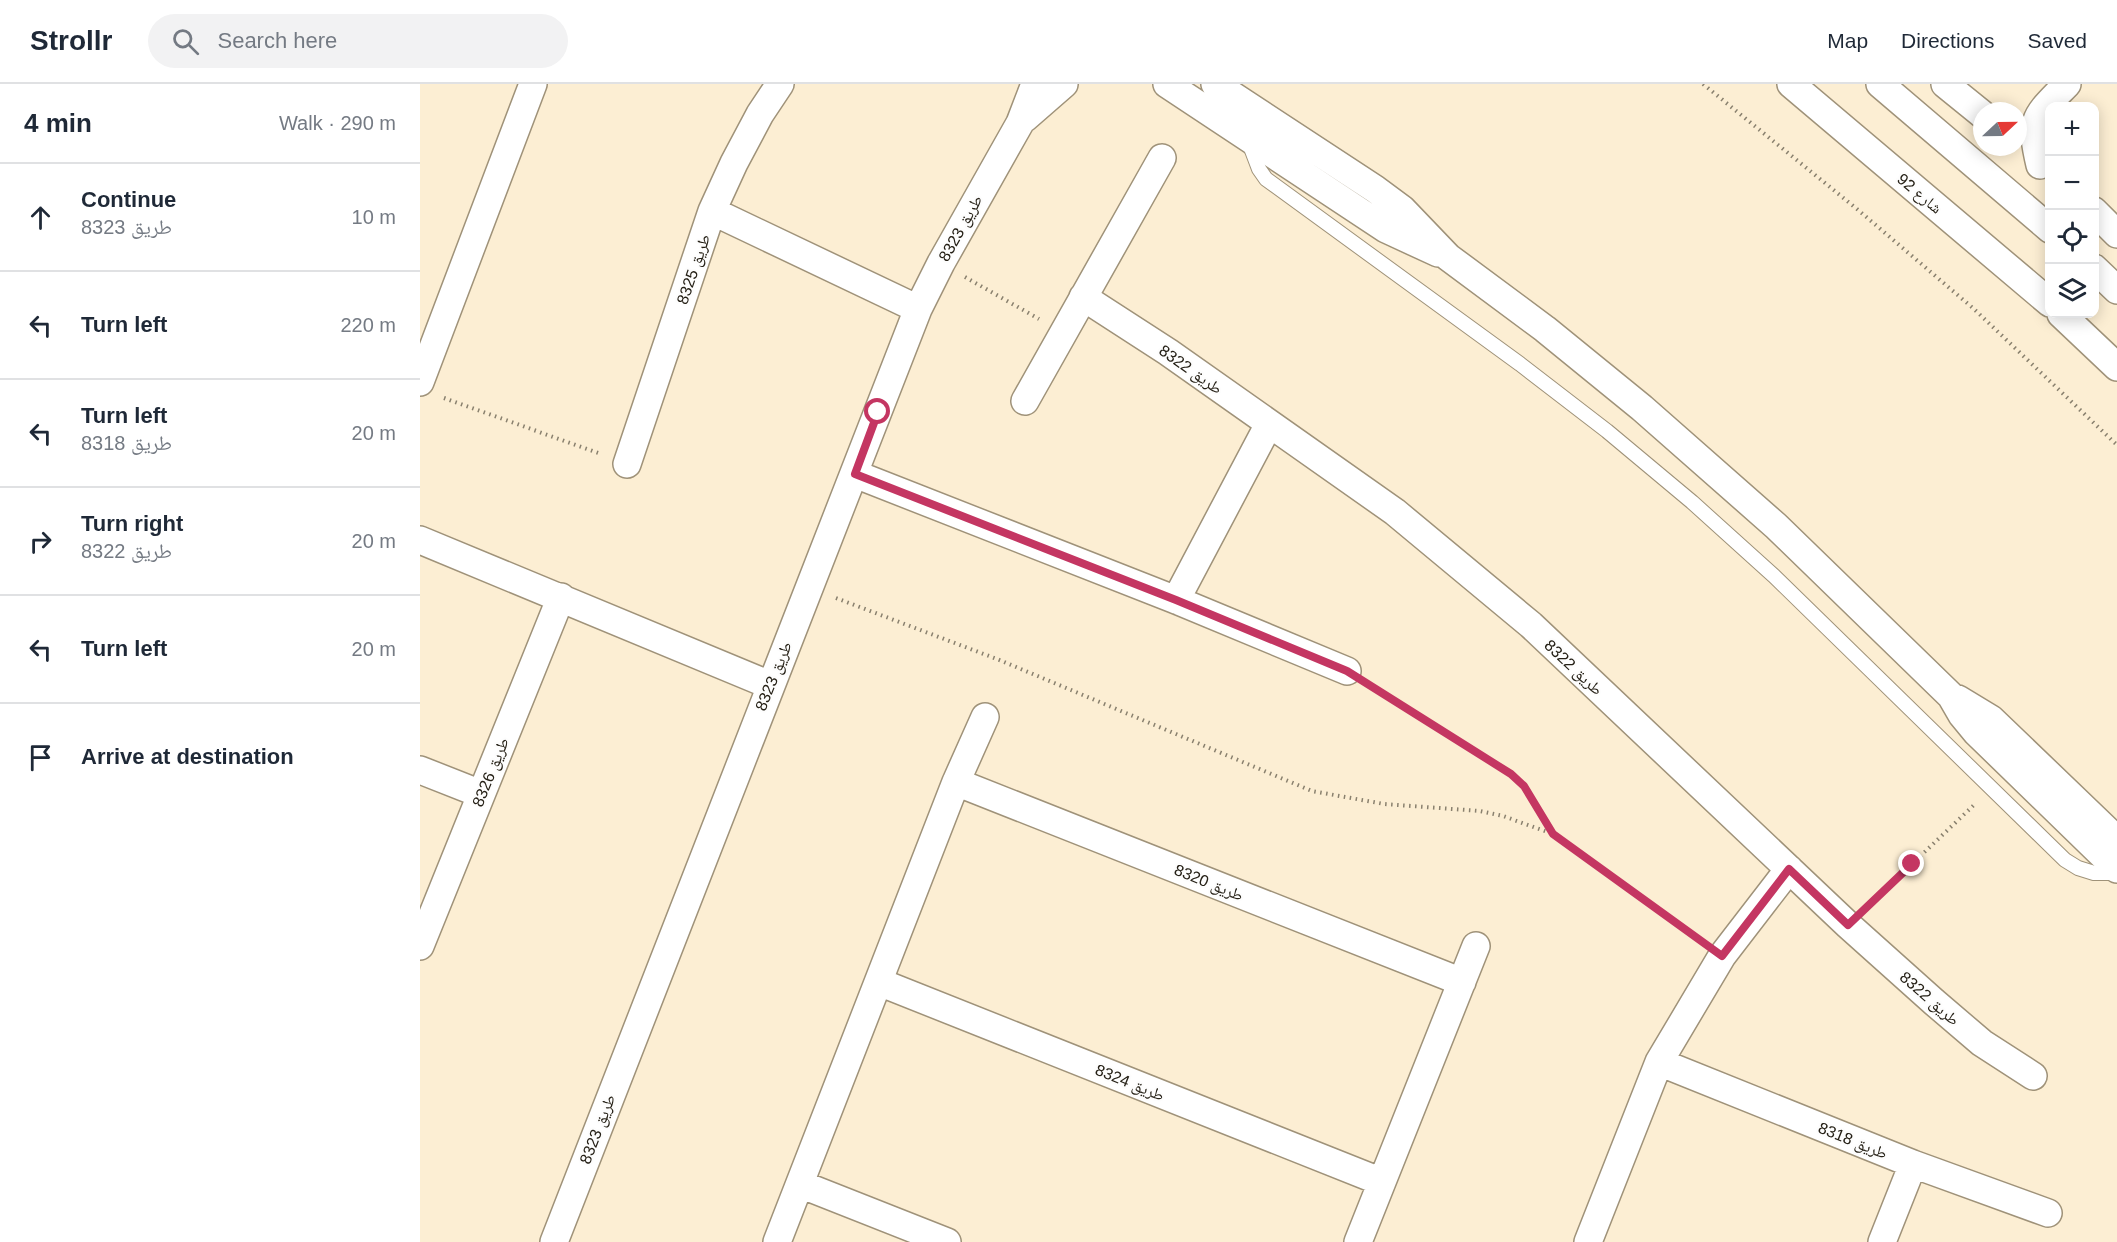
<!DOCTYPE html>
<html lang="en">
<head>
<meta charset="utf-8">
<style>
  body { margin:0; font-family:Arial,"Noto Naskh Arabic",sans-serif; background:#f2f2f3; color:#1f2937 }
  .controls { position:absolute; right:18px; top:18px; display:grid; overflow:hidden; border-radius:12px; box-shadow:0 3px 15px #0003 }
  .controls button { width:54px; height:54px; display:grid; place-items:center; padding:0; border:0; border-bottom:2px solid #e0e1e3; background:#fff; color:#1f2937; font:30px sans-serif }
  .compass { position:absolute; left:1553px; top:18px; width:54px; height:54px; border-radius:50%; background:#fff; box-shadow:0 3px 15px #0003; rotate:68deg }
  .stop { position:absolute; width:18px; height:18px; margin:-14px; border:4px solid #c43662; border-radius:50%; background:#fff }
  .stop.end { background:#c43662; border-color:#fff; box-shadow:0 2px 6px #0008 }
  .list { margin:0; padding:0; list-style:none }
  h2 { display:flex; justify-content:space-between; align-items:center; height:78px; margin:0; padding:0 24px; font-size:26px }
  h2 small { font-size:20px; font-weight:400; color:#747a83 }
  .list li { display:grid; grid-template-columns:39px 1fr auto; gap:18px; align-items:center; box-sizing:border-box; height:108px; padding:0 24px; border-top:2px solid #e0e1e3 }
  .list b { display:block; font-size:22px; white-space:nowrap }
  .list p { margin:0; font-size:20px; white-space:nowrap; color:#747a83 }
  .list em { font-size:20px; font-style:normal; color:#747a83 }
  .icon { flex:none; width:33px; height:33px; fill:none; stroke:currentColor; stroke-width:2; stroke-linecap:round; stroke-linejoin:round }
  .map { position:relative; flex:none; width:1697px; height:1158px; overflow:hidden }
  header { display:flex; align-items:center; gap:36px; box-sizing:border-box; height:84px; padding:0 30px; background:#fff; border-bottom:2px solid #e0e1e3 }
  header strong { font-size:28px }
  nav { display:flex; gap:33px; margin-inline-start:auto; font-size:21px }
  .search { width:420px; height:54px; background:#f2f2f3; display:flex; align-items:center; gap:15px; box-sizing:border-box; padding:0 21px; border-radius:33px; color:#747a83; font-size:22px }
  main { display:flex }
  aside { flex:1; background:#fff }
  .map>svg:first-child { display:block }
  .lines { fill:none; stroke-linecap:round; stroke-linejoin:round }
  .lane-casing { stroke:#9f9279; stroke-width:16 }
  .street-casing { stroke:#9f9279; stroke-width:30 }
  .path { stroke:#89806e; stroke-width:4; stroke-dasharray:1.5 4.5; stroke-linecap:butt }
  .lane { stroke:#fff; stroke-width:14 }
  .street { stroke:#fff; stroke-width:27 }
  .route { stroke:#c43662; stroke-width:8 }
  .labels { text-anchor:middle; stroke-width:4.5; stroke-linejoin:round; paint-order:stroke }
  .street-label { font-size:16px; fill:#252016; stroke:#fdfdfd }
</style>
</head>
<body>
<header>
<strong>Strollr</strong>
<div class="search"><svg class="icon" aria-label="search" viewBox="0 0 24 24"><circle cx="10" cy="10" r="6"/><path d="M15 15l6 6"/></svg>Search here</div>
<nav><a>Map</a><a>Directions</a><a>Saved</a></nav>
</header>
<main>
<aside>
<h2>4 min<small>Walk · 290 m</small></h2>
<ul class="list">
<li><svg class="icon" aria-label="ahead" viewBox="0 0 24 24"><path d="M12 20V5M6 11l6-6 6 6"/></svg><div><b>Continue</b><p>طريق 8323</p></div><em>10 m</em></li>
<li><svg class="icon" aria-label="left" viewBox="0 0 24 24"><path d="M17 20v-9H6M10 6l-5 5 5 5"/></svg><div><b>Turn left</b></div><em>220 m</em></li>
<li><svg class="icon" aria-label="left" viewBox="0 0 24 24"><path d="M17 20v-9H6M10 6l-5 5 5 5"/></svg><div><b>Turn left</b><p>طريق 8318</p></div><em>20 m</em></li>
<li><svg class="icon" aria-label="right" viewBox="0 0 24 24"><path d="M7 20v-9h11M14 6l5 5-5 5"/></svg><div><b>Turn right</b><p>طريق 8322</p></div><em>20 m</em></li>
<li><svg class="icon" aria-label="left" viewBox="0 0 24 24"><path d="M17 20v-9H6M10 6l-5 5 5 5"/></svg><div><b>Turn left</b></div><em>20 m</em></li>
<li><svg class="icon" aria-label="arrive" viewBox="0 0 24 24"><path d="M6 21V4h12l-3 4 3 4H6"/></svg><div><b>Arrive at destination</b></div></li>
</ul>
</aside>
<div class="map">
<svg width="1697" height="1158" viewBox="0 0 1697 1158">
  <rect width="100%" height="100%" fill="#fceed3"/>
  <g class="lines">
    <g class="lane-casing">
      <path id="lane" d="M828,56L839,85L846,95L1100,280L1187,347L1272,418L1354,492L1645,776L1658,784L1674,789H1697"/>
    </g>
    <g class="street-casing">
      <path id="street" d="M747,0L966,145L1018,169
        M795,0L955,105L982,125L1028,173L1125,245L1222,324L1356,442L1531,612L1542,631L1556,648L1697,785
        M1371,0L1630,219
        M1460,0L1630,145
        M1525,0L1562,30
        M605,34L644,0
        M1620,81C1609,34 1615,33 1647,0
        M292,127L498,225
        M1674,127L1697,150
        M1674,184L1697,206
        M663,213L748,268L975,428L1111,541L1428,841L1514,918L1562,959L1613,992
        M1641,230L1697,283
        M0,298L113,0
        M605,317L742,74
        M207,380L292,127L314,79L340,30L360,0
        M435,390L756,516L927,587
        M0,456L350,601
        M756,516L849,340
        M1538,615L1571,635L1697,756
        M0,686L61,710
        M536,698L1042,898
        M0,862L141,513
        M459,898L962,1098
        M1239,978L1493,1080L1628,1129
        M380,1100L527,1158
        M134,1158L498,225L521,179L600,39L615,0
        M357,1158L536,698L565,633
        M938,1158L1056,862
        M1168,1158L1239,978L1302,872L1369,785
        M1462,1158L1493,1080"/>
    </g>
    <path class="path" d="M1283,0L1437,125L1554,225L1697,361
      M545,193L619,235
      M24,314L181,370
      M416,514L577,575L892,707L964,720L1060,727L1083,732L1133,750L1280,855
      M951,602L1091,689L1104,702L1133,749
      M1448,822L1556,719"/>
    <use href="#lane" class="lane"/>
    <use href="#street" class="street"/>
  </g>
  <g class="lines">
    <path class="route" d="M458,328L435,390L756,516L927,587L1091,690L1104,702L1133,750L1302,872L1369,785L1428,841L1492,780"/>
  </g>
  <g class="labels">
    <g class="street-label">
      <text transform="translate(1500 109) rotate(40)" y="6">شارع 92</text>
      <text transform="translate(540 144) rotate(-61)" y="6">طريق 8323</text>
      <text transform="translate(273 185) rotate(-71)" y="6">طريق 8325</text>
      <text transform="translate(771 285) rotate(35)" y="6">طريق 8322</text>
      <text transform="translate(1154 583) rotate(43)" y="6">طريق 8322</text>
      <text transform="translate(353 592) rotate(-68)" y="6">طريق 8323</text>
      <text transform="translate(70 688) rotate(-68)" y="6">طريق 8326</text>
      <text transform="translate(789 798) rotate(22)" y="6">طريق 8320</text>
      <text transform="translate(1510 914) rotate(41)" y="6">طريق 8322</text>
      <text transform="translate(710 998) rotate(22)" y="6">طريق 8324</text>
      <text transform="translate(177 1045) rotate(-69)" y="6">طريق 8323</text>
      <text transform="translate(1433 1056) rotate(22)" y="6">طريق 8318</text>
    </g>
  </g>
</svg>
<div class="controls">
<button>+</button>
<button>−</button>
<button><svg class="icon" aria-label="locate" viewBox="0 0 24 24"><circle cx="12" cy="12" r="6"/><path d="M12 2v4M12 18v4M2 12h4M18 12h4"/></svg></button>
<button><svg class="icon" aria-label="layers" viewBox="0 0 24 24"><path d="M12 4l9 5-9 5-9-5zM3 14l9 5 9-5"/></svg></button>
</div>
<svg class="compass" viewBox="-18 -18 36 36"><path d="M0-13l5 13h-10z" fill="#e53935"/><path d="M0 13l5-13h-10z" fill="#747a83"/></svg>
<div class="stop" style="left:458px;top:328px"></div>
<div class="stop end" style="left:1492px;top:780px"></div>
</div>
</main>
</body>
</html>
